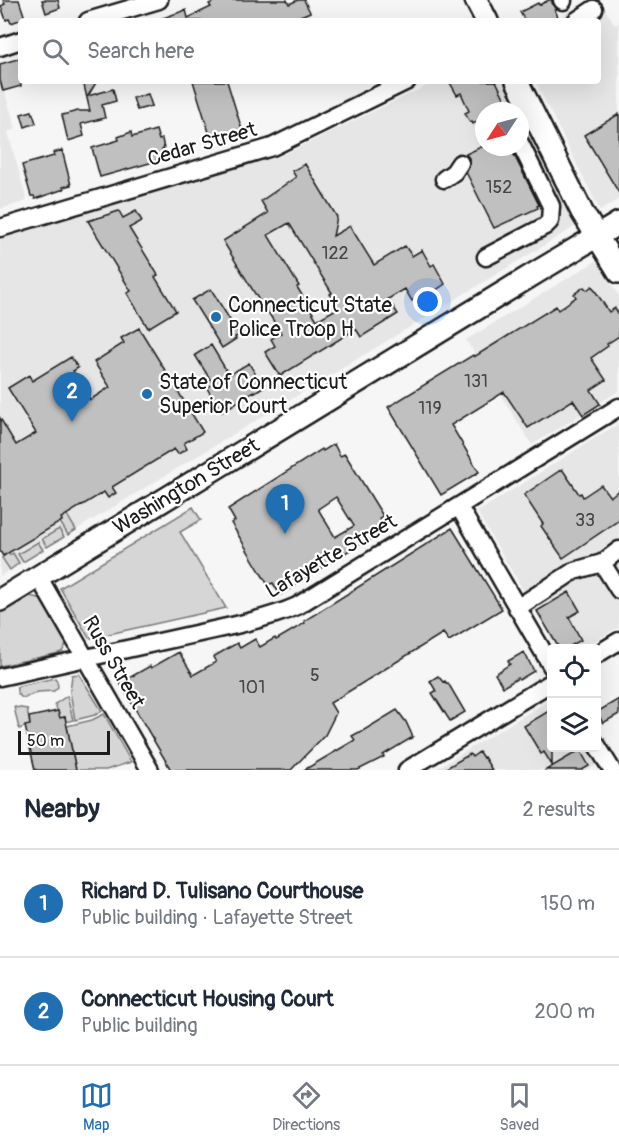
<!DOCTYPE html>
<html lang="en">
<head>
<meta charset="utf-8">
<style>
  body { margin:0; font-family:Pangolin,sans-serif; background:#f6f6f7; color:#1f2937 }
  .controls { position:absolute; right:18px; bottom:18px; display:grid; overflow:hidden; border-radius:6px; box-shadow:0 6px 24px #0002 }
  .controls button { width:54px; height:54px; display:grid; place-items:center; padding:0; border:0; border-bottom:2px solid #e0e1e3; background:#fff; color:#1f2937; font:30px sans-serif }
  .compass { position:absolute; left:475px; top:102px; width:54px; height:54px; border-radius:50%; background:#fff; box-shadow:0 6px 24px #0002; rotate:234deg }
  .scale { position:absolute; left:18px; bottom:15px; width:92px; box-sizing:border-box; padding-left:6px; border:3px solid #1c1c1c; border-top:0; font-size:16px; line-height:21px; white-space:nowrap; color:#1c1c1c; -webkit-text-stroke:4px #fff; paint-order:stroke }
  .you { position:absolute; left:428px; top:302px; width:21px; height:21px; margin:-15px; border:4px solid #fff; border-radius:50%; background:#1a73e8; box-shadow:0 0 0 9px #1a73e833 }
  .badge { display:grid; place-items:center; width:39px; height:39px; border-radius:50%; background:#1f6fb2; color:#fff; font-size:20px; font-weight:700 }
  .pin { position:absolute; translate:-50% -50px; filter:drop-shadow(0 2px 3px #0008) }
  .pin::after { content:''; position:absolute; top:32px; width:21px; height:18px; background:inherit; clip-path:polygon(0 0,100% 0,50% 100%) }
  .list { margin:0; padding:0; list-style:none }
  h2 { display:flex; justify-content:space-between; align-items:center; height:78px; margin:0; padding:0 24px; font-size:26px }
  h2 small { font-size:20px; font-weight:400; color:#747a83 }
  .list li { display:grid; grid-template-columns:39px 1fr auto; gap:18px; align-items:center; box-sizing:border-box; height:108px; padding:0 24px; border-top:2px solid #e0e1e3 }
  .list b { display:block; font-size:22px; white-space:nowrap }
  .list p { margin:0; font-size:20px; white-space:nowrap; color:#747a83 }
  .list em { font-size:20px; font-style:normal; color:#747a83 }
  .icon { flex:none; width:33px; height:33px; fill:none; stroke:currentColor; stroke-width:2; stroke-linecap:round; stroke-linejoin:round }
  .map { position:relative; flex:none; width:619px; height:770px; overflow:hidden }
  .search { position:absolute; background:#fff; box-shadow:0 6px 24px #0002; left:18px; right:18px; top:18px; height:66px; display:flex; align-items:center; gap:15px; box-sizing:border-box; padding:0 21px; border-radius:6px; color:#747a83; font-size:22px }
  .sheet { height:294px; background:#fff }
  nav { display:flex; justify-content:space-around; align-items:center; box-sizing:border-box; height:84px; border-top:2px solid #e0e1e3; background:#fff; font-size:16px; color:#747a83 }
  nav a { display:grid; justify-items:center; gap:3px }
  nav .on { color:#1f6fb2 }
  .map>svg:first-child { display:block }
  .built { fill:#e6e6e6 }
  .green { fill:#d6d6d6; stroke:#797979; stroke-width:1.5 }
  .building { fill:#c0c0c0; stroke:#1c1c1c; stroke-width:1.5; fill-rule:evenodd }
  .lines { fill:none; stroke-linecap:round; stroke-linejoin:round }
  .minor-casing { stroke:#1c1c1c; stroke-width:21 }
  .major-casing { stroke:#1c1c1c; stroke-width:26 }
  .minor { stroke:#fff; stroke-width:16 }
  .major { stroke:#fff; stroke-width:21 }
  .poi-dot { fill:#1f6fb2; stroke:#fff; stroke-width:2 }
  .labels { text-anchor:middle; stroke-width:4.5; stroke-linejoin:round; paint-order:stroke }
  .number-label { font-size:18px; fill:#454545 }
  .street-label { font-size:21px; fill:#1c1c1c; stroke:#fff }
  .poi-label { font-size:21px; fill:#1c1c1c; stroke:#fff; text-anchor:start }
</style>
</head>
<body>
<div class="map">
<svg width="619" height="770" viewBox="0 0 619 770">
  <rect width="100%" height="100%" fill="#f6f6f6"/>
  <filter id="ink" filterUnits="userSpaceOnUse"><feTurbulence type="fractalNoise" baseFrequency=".0167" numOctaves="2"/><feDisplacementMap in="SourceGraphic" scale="12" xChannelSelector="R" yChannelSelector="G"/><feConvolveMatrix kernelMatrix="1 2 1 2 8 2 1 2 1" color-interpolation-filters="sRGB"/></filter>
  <g filter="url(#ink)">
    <path class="built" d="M588,0H599L615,25L619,23V199L600,211L535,81H598V21H554Z
      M0,77L16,129L8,132L27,201L0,209Z
      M437,81H504L519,111H484V147H520V114L576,226L0,576V235L278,157Z
      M596,261L619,296V391L532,445L466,340Z
      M619,423V627L583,648H557L477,512Z
      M551,699L552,748H588L598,764L587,770H434Z"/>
    <path class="green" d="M45,492L55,495L76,530L68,535L60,522L62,520Z
      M193,507L201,520L180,532L226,608L91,638H89L60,588Z
      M59,529L64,537L47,547L42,539Z
      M38,542L43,550L23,562L18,554Z
      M8,553L10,555L13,553L19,563L10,570L2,558Z
      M30,596L38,598L42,601L66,641C66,646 64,651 59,653L0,666V613Z
      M79,674L102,711L95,715L75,720L70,692L72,675Z
      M55,678L57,681L58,687L54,691L38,692L23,698C19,696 16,692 17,687L19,686Z
      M67,696L73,720L66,722L65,717L60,718L55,704Z
      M14,707L27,709L30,725L19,729Z
      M104,714L131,762L106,770H76L67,726L92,720Z"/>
    <path class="building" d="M3,0H19L25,18L11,23L9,19L6,20L1,6L5,4Z
      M42,0H58L60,8L46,13Z
      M217,0H287L289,4L298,0H304L310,12L296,18L297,21H160V19L186,10L188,18L211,7L209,4Z
      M549,0H552V3L557,9L555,10L558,17L552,21H525L520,12L538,3L539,5Z
      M21,58V86L3,91L0,80V64Z
      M83,81H97L88,96L113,89L116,101L102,105L105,118L81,124L84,136L68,141L62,115L78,111H90Z
      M193,81H227L243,133L212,142Z
      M449,81H496L508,106L498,111H484V118L473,124L472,121L470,122L465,113L469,111L461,93L457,95Z
      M148,94L152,106L137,110L133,98Z
      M32,111L36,123L25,127L21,114Z
      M619,114V193L584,135Z
      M156,130L159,140L162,139L164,149L162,150L164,159L100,177L92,148L119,140L118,137L131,132L132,137Z
      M481,147H510L539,205L537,206L538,208L494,228L466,172L470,163L469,158L466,154Z
      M62,150L71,185L63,187L64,189L35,199L34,196H31L22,165L54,156L53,153Z
      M305,164L337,217L333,236L350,226L374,265L405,246L412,256L422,250L431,266L434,264L445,284L429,295L427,292L412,301L405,289L388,299L398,314L361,337L356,329L280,376L265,352L275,346L271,339L281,333L268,312L263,307L223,241L268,213L261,201L296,177L292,171ZM289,223L332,293L330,294L338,308L317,320L297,287L299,286L268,235Z
      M119,211L123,218L136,211L142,221L129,228L158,275L155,277L176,311L148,328L127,293L131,291L88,221Z
      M592,286L609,312L615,308L619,315V336L607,344L608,346L591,358L606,380L591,390L600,404L583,415L573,400L528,428L504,392L451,425L479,472L441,495L388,407L473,355L474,357L556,306L558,310L576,297L574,294L584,287L587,290Z
      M211,289L239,335L235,337L236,339L222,348L192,300Z
      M139,328L203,432L184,443L187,449L178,454L174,449L112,487L116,493L108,498L104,492L61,518L62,521L3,556L0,551V418L16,445L36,433L8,388L29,375L32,381L71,357L78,368L73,371L90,400L110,387L94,362L124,343L121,338Z
      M211,345L229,375L249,363L263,387L255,392L254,391L222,412L217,404H216L207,388L213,384L195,355Z
      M334,444L340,456L345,454L383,516L379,518L385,530L370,540L369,538L295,584L296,585L280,595L273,583L268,585L231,523L235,521L228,509L322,449L323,451ZM336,497L354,526L335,537L318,509Z
      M562,469L579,494L581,493L583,497L601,485L610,497L619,490V520L563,558L541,526L543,524L524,495Z
      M452,528L502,609L449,641L443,633L330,703L336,713L325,735L291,770H171L120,683L150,666L151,668L179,652L193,675L216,662L213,657L237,643L240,648L255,639L260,647L275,638L276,640L305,623L304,621Z
      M569,592L580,611L569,617L581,640L567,648H559L537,611Z
      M524,652L534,671L519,680L518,678L503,687L495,674L510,664L508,661Z
      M438,676L443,682L445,681L447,684L448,683L465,712L450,721L432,693L436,691L430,681Z
      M619,699V714L603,723L597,712Z
      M552,709V765L544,752L541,754L524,726Z
      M397,710L406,722L413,737L383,755L384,757L358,770H304L355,740L352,736L361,731V732Z
      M58,711L60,718L65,717L76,770H35L25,726L30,725L29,717Z
      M580,750L589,766L582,770H546Z
      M479,752L483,758L484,757L492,770H443L470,754L472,757Z"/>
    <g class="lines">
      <g class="minor-casing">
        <path id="minor" d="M562,0L563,1
          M88,21L159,0
          M576,21L594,9
          M0,47L21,40
          M444,179L454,172L460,163
          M0,228L272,147L407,81
          M486,257L545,226L550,221L551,206L520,143
          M459,507L552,667
          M619,550L602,563L619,590
          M38,576L150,770
          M517,608L574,571L602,563
          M596,655L619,641
          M0,677L236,625C257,620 277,615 297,606L619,407
          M596,744L612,770
          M407,770L552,682"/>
      </g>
      <g class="major-casing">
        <path id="major" d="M476,0L487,21
          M517,81L582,212L619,272
          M0,600L542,269L619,223"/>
      </g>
      <use href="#minor" class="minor"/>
      <use href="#major" class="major"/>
    </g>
  </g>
  <g class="poi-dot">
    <circle cx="216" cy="317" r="6"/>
    <circle cx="147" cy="394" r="6"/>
  </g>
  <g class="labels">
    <g class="number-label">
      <text x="499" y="193">152</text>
      <text x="335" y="259">122</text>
      <text x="476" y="387">131</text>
      <text x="430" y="414">119</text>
      <text x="585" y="526">33</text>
      <text x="315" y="681">5</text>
      <text x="252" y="693">101</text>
    </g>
    <g class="street-label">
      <text transform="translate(202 144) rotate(-16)" y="7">Cedar Street</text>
      <text transform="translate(186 486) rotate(-31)" y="7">Washington Street</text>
      <text transform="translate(331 556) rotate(-30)" y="7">Lafayette Street</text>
      <text transform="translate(114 662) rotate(60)" y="7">Russ Street</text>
    </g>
    <g class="poi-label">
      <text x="228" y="312">Connecticut State<tspan x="228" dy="24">Police Troop H</tspan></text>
      <text x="159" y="389">State of Connecticut<tspan x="159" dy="24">Superior Court</tspan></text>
    </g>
  </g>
</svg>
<div class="controls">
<button><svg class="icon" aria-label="locate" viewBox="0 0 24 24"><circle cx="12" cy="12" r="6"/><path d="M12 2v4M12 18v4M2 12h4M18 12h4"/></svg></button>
<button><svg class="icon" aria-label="layers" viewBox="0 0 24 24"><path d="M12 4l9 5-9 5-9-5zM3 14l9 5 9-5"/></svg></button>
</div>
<svg class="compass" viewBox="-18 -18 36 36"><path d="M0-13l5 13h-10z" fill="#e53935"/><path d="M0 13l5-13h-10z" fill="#747a83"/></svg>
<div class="scale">50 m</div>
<div class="you"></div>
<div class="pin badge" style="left:285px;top:534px">1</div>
<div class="pin badge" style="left:72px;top:422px">2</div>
<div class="search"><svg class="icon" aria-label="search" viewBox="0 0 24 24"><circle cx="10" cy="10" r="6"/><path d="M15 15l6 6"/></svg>Search here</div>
</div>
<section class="sheet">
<h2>Nearby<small>2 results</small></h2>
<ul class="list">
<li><span class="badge">1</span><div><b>Richard D. Tulisano Courthouse</b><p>Public building · Lafayette Street</p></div><em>150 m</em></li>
<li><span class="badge">2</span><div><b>Connecticut Housing Court</b><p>Public building</p></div><em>200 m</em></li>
</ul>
</section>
<nav>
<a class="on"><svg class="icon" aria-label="map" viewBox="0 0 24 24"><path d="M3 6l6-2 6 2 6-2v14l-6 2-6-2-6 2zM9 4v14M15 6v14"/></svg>Map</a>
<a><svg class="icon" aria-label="directions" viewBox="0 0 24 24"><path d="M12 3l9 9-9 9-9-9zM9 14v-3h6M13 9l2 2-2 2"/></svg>Directions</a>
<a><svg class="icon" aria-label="saved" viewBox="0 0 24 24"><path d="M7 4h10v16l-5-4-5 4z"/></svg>Saved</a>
</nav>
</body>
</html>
